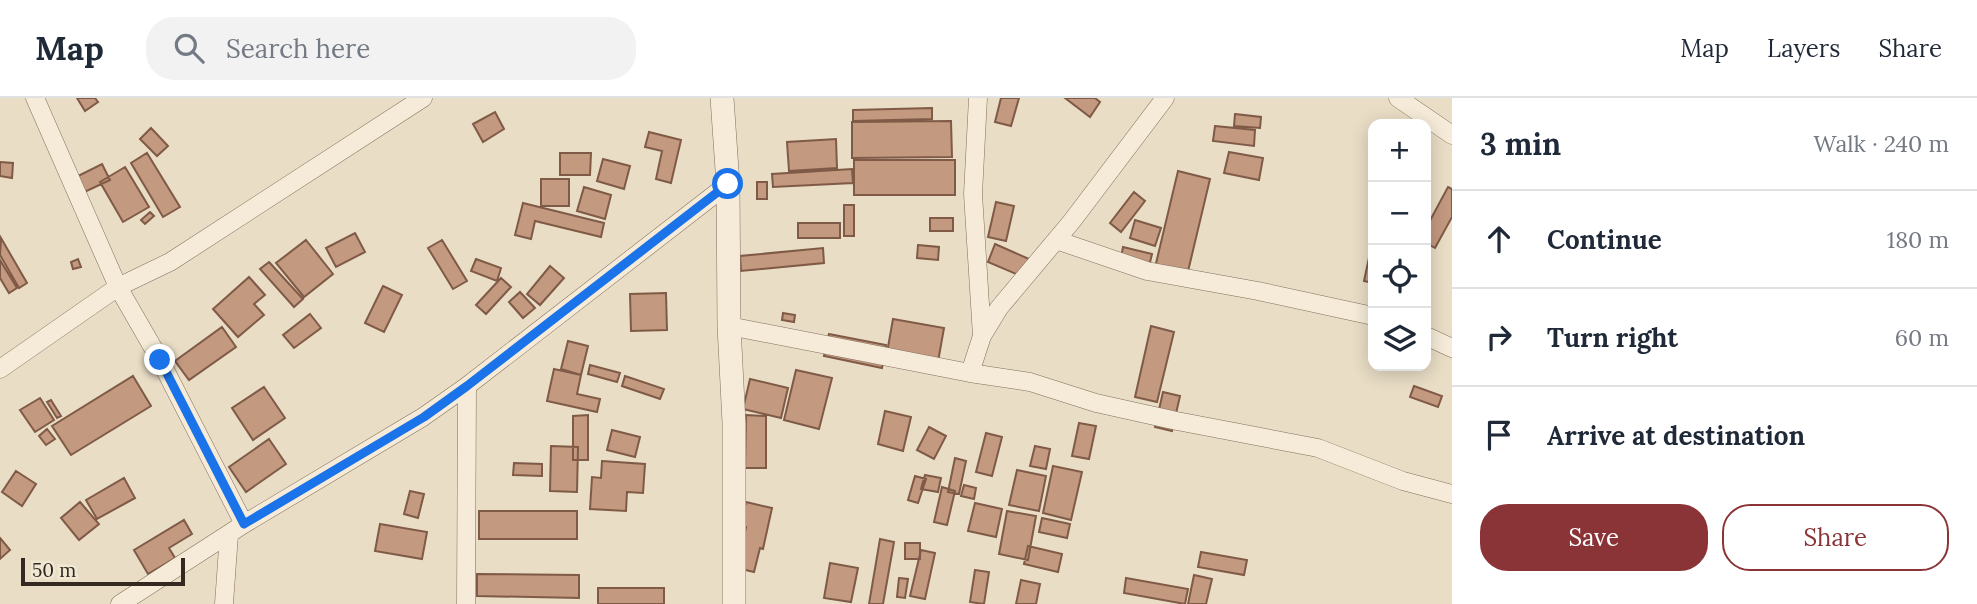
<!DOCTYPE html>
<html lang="en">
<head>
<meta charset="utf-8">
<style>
  body { margin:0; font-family:Lora,serif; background:#f2f2f3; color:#1f2937 }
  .controls { position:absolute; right:21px; top:21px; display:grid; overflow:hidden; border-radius:14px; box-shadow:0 4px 18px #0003 }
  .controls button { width:63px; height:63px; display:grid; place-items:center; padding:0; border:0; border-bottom:2px solid #e0e1e3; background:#fff; color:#1f2937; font:35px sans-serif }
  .scale { position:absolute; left:21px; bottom:18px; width:164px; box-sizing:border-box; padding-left:7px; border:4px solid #342920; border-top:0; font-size:19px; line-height:24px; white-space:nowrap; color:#342920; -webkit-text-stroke:5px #f1e8d4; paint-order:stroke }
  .stop { position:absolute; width:21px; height:21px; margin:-16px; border:5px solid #1a73e8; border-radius:50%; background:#fff }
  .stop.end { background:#1a73e8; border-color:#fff; box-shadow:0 2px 7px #0008 }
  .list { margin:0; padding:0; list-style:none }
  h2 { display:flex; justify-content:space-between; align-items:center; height:91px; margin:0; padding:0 28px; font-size:30px }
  h2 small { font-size:23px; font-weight:400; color:#747a83 }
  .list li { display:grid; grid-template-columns:46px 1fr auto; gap:21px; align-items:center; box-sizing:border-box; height:98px; padding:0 28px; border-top:2px solid #e0e1e3 }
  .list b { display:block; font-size:26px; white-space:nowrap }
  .list em { font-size:23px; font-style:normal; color:#747a83 }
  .actions { display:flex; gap:14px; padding:21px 28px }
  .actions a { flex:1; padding:16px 0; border:2px solid #8b3438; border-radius:28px; text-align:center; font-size:24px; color:#8b3438 }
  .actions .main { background:#8b3438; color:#fff }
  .icon { flex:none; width:38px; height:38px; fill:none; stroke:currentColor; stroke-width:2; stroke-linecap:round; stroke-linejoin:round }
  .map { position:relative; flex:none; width:1452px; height:506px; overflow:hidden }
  header { display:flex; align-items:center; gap:42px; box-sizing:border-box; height:98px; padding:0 35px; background:#fff; border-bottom:2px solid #e0e1e3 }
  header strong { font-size:33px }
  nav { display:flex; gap:38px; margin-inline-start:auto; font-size:24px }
  .search { width:490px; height:63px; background:#f2f2f3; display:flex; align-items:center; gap:18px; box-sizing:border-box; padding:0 24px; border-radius:28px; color:#747a83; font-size:26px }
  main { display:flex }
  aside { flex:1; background:#fff }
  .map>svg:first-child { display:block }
  .building { fill:#c3997f; stroke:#7f5a46; stroke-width:2 }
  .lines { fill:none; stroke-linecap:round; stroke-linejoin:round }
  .minor-casing { stroke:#826f5d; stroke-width:19 }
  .tertiary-casing { stroke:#826f5d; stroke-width:24 }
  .minor { stroke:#f5ebd8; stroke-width:18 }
  .tertiary { stroke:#f5ebd8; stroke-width:23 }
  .route { stroke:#1a73e8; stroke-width:9 }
</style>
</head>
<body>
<header>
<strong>Map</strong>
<div class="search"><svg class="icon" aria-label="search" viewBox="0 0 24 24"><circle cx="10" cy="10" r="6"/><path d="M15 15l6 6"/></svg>Search here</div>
<nav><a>Map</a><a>Layers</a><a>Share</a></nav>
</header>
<main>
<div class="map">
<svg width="1452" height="506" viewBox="0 0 1452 506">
  <rect width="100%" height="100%" fill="#e9ddc5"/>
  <path class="building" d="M77,0H95L98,4L85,13Z
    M1001,0H1019L1011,28L995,24Z
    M1065,0H1095L1100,4L1090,19Z
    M932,10V21L853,23V12Z
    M495,14L504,31L483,44L473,26Z
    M1235,16L1261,19L1260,30L1234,28Z
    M951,23L952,59L852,60V24Z
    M1215,28L1255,32L1254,48L1213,43Z
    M151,30L168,48L157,58L140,41Z
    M649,34L681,42L671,85L656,81L662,53L645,49Z
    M836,41L837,70L789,73L787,44Z
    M1229,54L1263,60L1259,82L1224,75Z
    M147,55L180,109L163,119L131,65Z
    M560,55H591L590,77H560Z
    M603,61L630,68L624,91L597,83Z
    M854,62H955V97H854Z
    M0,64L13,65L12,80L0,78Z
    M102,66L110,82L74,99L66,84Z
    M125,69L149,109L123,124L100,84Z
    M852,71L853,85L773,89L772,76Z
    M1178,73L1210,81L1185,186L1153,178Z
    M541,81H569V108H541Z
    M757,84H767V101H757Z
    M584,89L611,97L605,121L577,113Z
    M1448,89L1452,91V119L1435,150L1426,145V130Z
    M1134,94L1145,103L1121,134L1110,125Z
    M996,104L1014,108L1006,143L988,139Z
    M523,105L604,125L601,139L535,123L531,141L515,137Z
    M844,107H854V138H844Z
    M150,114L154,118L145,126L141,122Z
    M930,120H953V133H930Z
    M1135,122L1161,130L1155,148L1130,140Z
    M798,125H840V140H798Z
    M355,135L365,154L336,169L326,150Z
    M1,140L27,185L19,190L0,157Z
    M1373,141V185L1364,183Z
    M306,142L333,176L304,199L276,165Z
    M442,142L467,183L453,191L428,150Z
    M995,146L1029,161L1021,178L988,164Z
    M918,147L939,149L938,162L917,160Z
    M1123,149L1152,156L1147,177L1119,170Z
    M823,150L824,165L741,173L740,158Z
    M78,161L81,169L73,171L71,164Z
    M476,161L501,170L497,183L471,173Z
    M0,162L17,190L9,195L0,180Z
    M269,164L303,201L294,209L260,171Z
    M550,168L564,180L540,207L527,196Z
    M249,179L265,197L254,206L264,217L238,239L213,211Z
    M501,180L511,189L486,216L476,207Z
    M383,188L402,197L384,234L365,225Z
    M520,194L535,210L523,220L509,204Z
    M666,195L667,232L631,233L630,196Z
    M783,215L795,217L794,224L782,222Z
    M310,216L321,230L294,250L283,237Z
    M893,221L944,230L936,275L885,266Z
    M1151,228L1174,234L1157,304L1135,299Z
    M222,229L236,249L189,282L175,263Z
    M829,236L886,247L882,270L824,258Z
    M568,243L588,248L581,277L561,271Z
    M590,267L620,275L617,284L588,276Z
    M554,271L581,277L577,296L600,301L597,314L547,303Z
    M796,272L832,280L819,331L784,322Z
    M133,278L151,308L71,357L52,328Z
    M625,278L664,291L660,301L622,288Z
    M750,281L788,290L781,320L743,311Z
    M1414,288L1442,298L1438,309L1410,299Z
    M264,289L285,320L253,342L232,310Z
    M1163,294L1180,298L1172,333L1155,329Z
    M40,300L54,322L35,334L20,312Z
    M51,302L61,318L57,320L47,304Z
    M885,313L911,319L903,353L878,346Z
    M588,317V362H573V318Z
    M746,317L766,318V370H745Z
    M1079,325L1096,328L1089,361L1072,358Z
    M929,329L946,338L934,361L917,352Z
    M47,331L55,341L46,347L39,338Z
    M612,332L640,339L635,359L607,352Z
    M986,335L1002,339L992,378L976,374Z
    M269,341L286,366L246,394L229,369Z
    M551,348L578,349L577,394L550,393Z
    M1035,348L1050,351L1046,371L1030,368Z
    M955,360L966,363L959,396L948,394Z
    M602,363L645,366L643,395L627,394L626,413L590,411L592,379L601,380Z
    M514,365L542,366V378L513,377Z
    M1053,368L1082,374L1071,422L1043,415Z
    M1017,372L1046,378L1039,413L1009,407Z
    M16,373L36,386L22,408L2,394Z
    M925,377L941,380L938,394L921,391Z
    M915,378L926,381L918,405L908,402Z
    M124,380L135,400L97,421L86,402Z
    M964,387L976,390L974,401L961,398Z
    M942,389L955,393L947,427L934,424Z
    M410,393L424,396L418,420L404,416Z
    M80,404L99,426L79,442L61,420Z
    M746,404L772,410L763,451L760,450L754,474L737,470L746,429L741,427Z
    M975,405L1002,411L996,439L968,433Z
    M479,413H577V441H479Z
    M1007,413L1036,418L1028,462L999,456Z
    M1042,420L1070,426L1067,440L1039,434Z
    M184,422L192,436L169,450L175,460L148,476L134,452Z
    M380,426L427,434L422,461L375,453Z
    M0,440L10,452L0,461Z
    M880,441L894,444L883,506H869Z
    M905,445H920V461H905Z
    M1028,448L1062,456L1058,474L1024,466Z
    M921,452L935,455L925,501L910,498Z
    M1201,454L1247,462L1244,477L1198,469Z
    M830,465L858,470L851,504L824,500Z
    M975,472L989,474L984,506L970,504Z
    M477,476L579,477V500L477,498Z
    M1194,477L1212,481L1206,506H1188Z
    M899,480L908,481L905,500L897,499Z
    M1126,480L1188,491L1185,506L1124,495Z
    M1021,482L1040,486L1036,506H1016Z
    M598,490H664V506H598Z"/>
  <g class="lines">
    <g class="minor-casing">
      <path id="minor" d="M35,0L118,189L160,262L244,426
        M1398,0L1452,37
        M1056,142L1147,173L1258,193L1373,218
        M729,228L970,275L1030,284L1096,305L1177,323L1318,350L1403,383L1452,396
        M982,238L999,210L1072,123L1165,0
        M1426,238L1452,250
        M0,271L118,189L170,164L423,0
        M970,275L982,238L973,96L978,0
        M120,506L244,426L423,319L467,288L728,86
        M224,506L229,436
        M466,506L467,288"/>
    </g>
    <g class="tertiary-casing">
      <path id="tertiary" d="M722,0L728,86L729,228L734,325V506"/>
    </g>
    <use href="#minor" class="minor"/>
    <use href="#tertiary" class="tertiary"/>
  </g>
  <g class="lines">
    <path class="route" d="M160,262L244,426L424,319L467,288L728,86"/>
  </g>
</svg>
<div class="controls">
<button>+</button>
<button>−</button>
<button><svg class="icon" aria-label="locate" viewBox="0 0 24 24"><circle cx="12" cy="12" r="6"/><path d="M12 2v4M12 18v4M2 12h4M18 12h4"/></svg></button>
<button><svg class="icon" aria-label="layers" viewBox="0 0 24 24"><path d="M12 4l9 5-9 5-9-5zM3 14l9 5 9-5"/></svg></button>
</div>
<div class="scale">50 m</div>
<div class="stop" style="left:728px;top:86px"></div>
<div class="stop end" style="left:160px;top:262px"></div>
</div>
<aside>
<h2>3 min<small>Walk · 240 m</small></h2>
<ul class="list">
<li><svg class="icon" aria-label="ahead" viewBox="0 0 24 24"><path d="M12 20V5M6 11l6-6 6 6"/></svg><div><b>Continue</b></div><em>180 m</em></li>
<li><svg class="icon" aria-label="right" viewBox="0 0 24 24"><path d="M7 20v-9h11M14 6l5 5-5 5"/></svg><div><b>Turn right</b></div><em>60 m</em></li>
<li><svg class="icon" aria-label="arrive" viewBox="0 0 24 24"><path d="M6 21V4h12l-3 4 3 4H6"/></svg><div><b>Arrive at destination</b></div></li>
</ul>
<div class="actions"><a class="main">Save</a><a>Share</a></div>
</aside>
</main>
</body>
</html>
